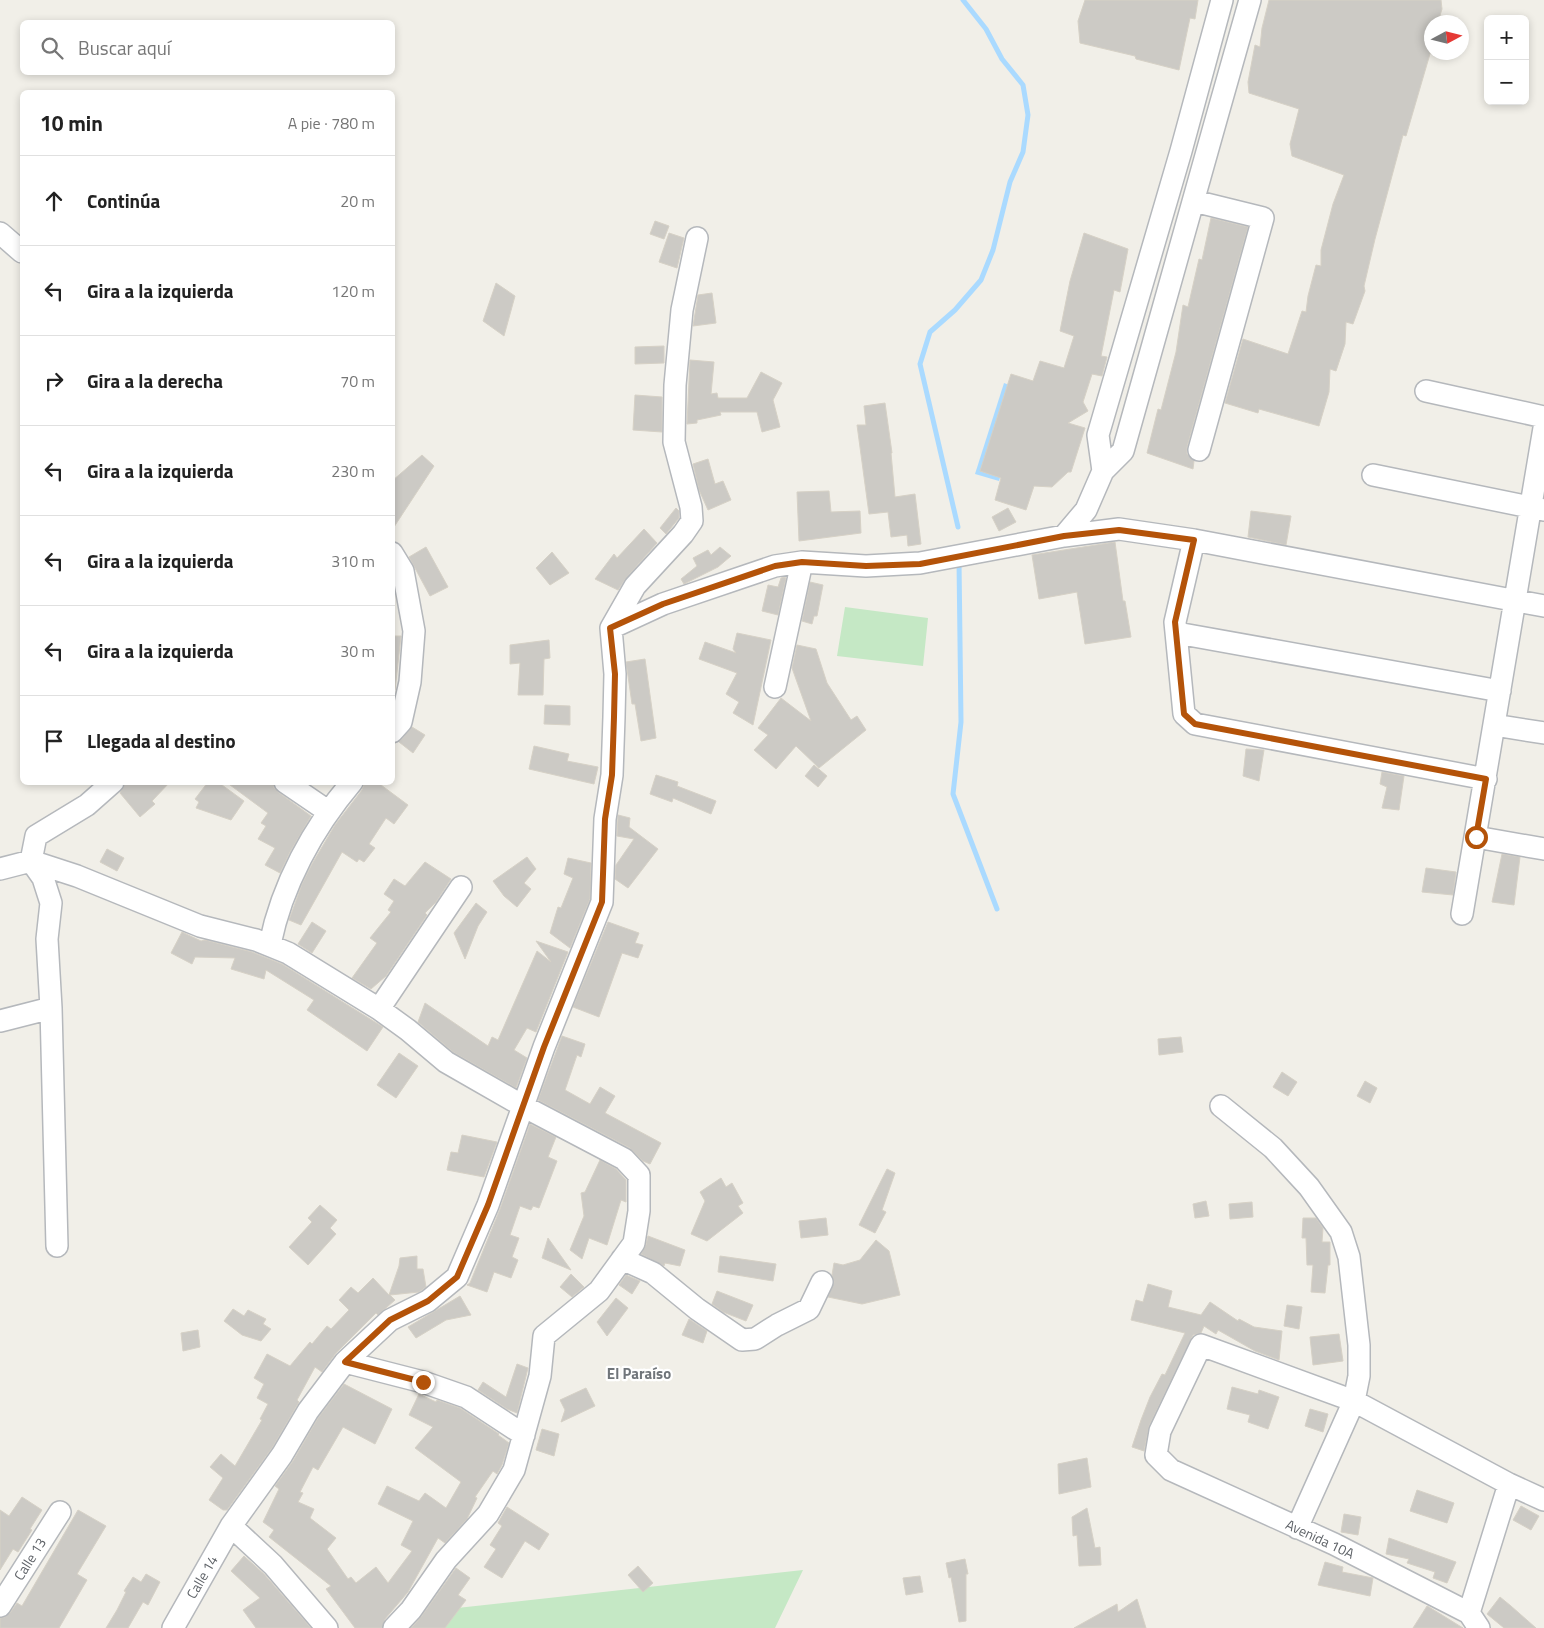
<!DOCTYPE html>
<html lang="es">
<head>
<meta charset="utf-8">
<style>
  body { margin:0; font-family:"Titillium Web",sans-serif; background:#f6f6f6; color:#222 }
  .controls { position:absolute; right:15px; top:15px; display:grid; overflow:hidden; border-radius:8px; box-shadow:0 2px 8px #0003 }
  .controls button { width:45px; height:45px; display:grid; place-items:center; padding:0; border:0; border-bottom:1px solid #e0e0e0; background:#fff; color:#222; font:25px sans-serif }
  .compass { position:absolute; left:1424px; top:15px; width:45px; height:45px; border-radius:50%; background:#fff; box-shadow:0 2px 8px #0003; rotate:83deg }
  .stop { position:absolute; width:15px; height:15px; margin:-11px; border:4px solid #b45309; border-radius:50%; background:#fff }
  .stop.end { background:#b45309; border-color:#fff; box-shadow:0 1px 5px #0008 }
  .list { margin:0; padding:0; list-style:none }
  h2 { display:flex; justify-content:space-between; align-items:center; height:65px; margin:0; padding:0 20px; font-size:21px }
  h2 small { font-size:16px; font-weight:400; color:#767676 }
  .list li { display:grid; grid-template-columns:32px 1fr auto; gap:15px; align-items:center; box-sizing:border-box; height:90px; padding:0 20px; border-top:1px solid #e0e0e0 }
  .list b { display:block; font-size:19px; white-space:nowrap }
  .list em { font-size:16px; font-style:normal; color:#767676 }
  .icon { flex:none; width:28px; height:28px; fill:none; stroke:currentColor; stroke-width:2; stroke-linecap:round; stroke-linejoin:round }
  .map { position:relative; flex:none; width:1544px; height:1628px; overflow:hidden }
  .search { position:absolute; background:#fff; box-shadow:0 2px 8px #0003; left:20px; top:20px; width:375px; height:55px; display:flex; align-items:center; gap:12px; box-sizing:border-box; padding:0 18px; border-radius:8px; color:#767676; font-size:19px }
  .panel { position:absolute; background:#fff; box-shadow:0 2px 8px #0003; left:20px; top:90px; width:375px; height:695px; border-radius:8px }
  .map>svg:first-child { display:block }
  .green { fill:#c5e8c5 }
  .water { fill:#aadaff }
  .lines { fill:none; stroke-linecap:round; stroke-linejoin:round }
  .stream { stroke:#aadaff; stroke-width:5 }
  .building { fill:#cccac5; stroke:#d6d1c6 }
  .minor-casing { stroke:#b5b8bc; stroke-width:24 }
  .minor { stroke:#fff; stroke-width:21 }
  .route { stroke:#b45309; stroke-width:6 }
  .labels { text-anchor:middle; stroke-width:4.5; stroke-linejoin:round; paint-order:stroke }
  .street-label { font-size:14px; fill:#5f6368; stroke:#fff }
  .neighbourhood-label { font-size:15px; font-weight:bold; fill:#70757a; stroke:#fff }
</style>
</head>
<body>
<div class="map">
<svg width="1544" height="1628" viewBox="0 0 1544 1628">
  <rect width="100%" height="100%" fill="#f1efe8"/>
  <path class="green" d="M845,607L928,618L923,666L837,656Z
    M803,1570L775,1628H433L448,1609Z"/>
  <path class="water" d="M1004,383L1027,392L999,481L975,474Z"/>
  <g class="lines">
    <path class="stream" d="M958,527L920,364L930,332L955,310L981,280L993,250L1010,182L1023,152L1028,115L1023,85L1002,59L986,29L963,0
      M959,561L961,722L953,794L997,909"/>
  </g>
  <path class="building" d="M1085,0H1198L1195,19L1190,18L1179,70L1136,59L1135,56L1080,43L1078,21Z
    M1269,0H1441L1442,9L1438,22H1432V47L1406,136L1403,135L1375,239L1364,286L1365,291L1353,324L1346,322L1345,344L1336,371L1330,369L1329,392L1319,426L1259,409L1258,413L1225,403L1243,339L1288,354L1302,311L1306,312L1308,296L1316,265L1321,266V250L1333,204L1344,175L1292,156L1290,144L1299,109L1249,93L1248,82L1255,45L1260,47L1262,28Z
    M1211,218L1248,227L1187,447V454L1194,461L1193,469L1147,453L1158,409L1161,410L1176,352L1183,305L1188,307L1199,259L1202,260Z
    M655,221L669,226L664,239L650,234Z
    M669,233L684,238L677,268L659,262Z
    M1084,233L1128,249L1120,292L1114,290L1101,356L1107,357L1102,376L1092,374L1083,402L1088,411L1068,423L1085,428L1071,472H1068L1052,487L1034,486L1026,510L995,500L1001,478L980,471L1011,374L1033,381L1040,361L1064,368L1074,336L1060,331L1070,281Z
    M496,283L515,296L504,336L483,321Z
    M712,293L716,323L693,326L698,295Z
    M664,346V363L635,364V347Z
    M690,360L714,362L711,394L717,393L718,398H747L761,372L782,383L773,400L780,427L762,432L757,412H720L721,415L697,420V423L687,424Z
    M635,395L662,397V432L633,430Z
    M885,403L892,453H891L895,497L915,494L921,544L908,546L907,535L891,537L888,512L869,514L857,425H866L864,406Z
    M422,455L434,466L392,530V481Z
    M708,459L715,484L723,481L731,500L708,510L699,490L693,464Z
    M829,491L831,512L860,511L861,533L799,541L797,492Z
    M676,508L679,511V518L666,534L660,528Z
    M1008,508L1016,522L999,531L992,517Z
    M1251,511L1291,516L1286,545L1248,537Z
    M644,529L657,543L626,578L618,590L595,579L614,554L617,558Z
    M1115,542L1123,601H1125L1131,637L1085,644L1077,592L1039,599L1032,555Z
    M426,547L448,587L430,596L409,557Z
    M720,547L731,556L718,567L684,584L681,579L697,566L693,558L708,550L711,555Z
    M552,552L569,573L550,585L536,568Z
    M784,577L786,578L778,615L762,611L768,585L778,587L781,578Z
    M810,582L823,585L817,616H814L812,624L802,621Z
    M737,633L771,640L753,725L733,713L739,702L726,694L737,673L699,659L705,642L736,653L733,649Z
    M392,636H401L395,690H392Z
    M549,640L550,658L544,659L543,695H518L520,663L510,664V645Z
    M797,645L816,649L827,683L851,720L857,716L866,730L819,768L796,746L776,769L754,750L768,735L758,728L781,698L811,721L792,668Z
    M645,659L656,738L641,741L635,704H632L626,662Z
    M545,705L570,706V725L544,724Z
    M412,727L425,735L413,753L399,742Z
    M534,746L569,754L567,761L598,767L594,784L529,769Z
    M1246,749L1264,750L1259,781L1243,776Z
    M814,765L827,776L818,787L805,776Z
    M1382,772L1404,776L1399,810L1382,808L1387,787L1380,784Z
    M656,775L678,782L677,786L716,801L711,814L673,798L672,802L650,794Z
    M126,782H170L152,801L155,804L140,817L120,793Z
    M208,782H218L244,801L231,820L196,808L199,802L195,799Z
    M226,782H273L274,788L278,792L311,816L290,852L280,873L265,865L275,848L258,839L266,826L261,823L268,813Z
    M365,782H377L408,805L394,824L386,818L369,844L375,848L364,862L359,859L357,862L342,852L301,925L289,920L302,884L312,864L335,825L362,790Z
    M618,815L630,818L629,827L658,849L628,888L615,879L616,865L634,839L617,836Z
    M107,849L124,858L117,871L100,862Z
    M1502,854L1520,857L1514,905L1492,902Z
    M527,857L536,869L524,883L531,889L517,907L504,896L493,881Z
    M568,858L591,863L590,899L570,948L550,933L558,907L561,908L573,878L564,874Z
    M425,862L451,879L436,902L425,913L427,915L386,976L371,989L352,978L377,943L370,938L391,912L388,910L394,901L384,894L394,879L405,886Z
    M1426,868L1456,872L1453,895L1422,892Z
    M476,903L487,912L478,926L465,959L454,933Z
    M312,922L326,931L312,953L298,944Z
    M608,922L639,933L635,943L643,945L638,958L622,953L599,1017L573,1007Z
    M182,932L201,941L205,940L252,952L282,964L383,1027L367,1051L307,1010L314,1000L266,970L264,979L231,969L235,958L195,957L192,964L171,953Z
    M536,941L568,952L536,1032L527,1028L514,1050L527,1058L516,1088L453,1052L418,1022L425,1003L488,1046L492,1037L498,1040L537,951L551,962Z
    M562,1036L585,1044L581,1057L577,1055L565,1090L590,1104L600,1087L615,1096L605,1113L661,1143L650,1164L643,1161L630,1148L538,1100Z
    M1181,1037L1183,1052L1159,1055L1158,1039Z
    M399,1053L418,1066L396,1098L377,1085Z
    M1282,1072L1297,1082L1288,1096L1273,1087Z
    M1365,1081L1377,1088L1370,1103L1357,1096Z
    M530,1124L556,1137L548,1157L557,1161L539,1208L533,1206L531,1210L520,1206L510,1235L519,1238L512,1257L518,1260L511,1278L494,1272L487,1292L467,1285L470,1283L500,1209Z
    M462,1135L497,1142L484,1177L447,1170L451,1152L458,1153Z
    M600,1160L616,1169L626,1180V1202L621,1200L607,1245L589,1238L582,1259L570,1250L584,1216L581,1193L585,1192Z
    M887,1169L895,1173L882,1210L886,1212L875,1233L859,1225Z
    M721,1178L726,1187L732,1183L743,1203L738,1206L743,1213L707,1241L691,1234L705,1201L700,1192Z
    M1206,1201L1209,1216L1195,1218L1193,1204Z
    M1252,1202L1253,1217L1230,1219L1229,1204Z
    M320,1205L337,1220L330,1228L336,1234L308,1265L289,1247L312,1222L308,1218Z
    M826,1218L828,1235L801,1238L799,1221Z
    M1303,1218H1316L1323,1228L1322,1242H1330V1265H1328L1325,1293L1311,1292L1313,1265H1307L1306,1238H1302Z
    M648,1236L685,1250L680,1266L665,1263L664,1266L641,1254L646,1245Z
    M548,1238L571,1270L542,1258Z
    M876,1240L889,1251L900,1295L862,1304L828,1297L834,1282L832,1275L834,1263L843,1265L860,1260Z
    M417,1256V1269H423L426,1287L419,1292L390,1295L395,1300L378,1315L376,1313L336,1353L322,1372L315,1367L297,1400L299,1402L272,1448L227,1510H223L209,1500L223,1478L210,1467L221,1454L235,1466L262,1420L260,1419L268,1404L257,1398L264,1384L254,1378L267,1354L290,1366L310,1342L312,1344L327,1326L331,1329L349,1310L339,1300L351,1287L358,1293L373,1278L389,1295L399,1266L400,1258Z
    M720,1256L776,1264L773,1281L718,1272Z
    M571,1274L584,1287L572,1297L560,1287Z
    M626,1275L640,1281L632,1294L619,1285Z
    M1148,1284L1172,1291L1168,1307L1201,1315L1210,1302L1238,1321L1239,1319L1254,1327L1282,1331L1279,1360L1255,1351L1218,1330L1216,1334L1204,1326L1201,1333L1193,1335L1149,1426L1144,1451L1132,1447L1141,1420L1150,1397L1162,1374L1165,1375L1185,1333L1131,1320L1136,1300L1143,1302Z
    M717,1291L753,1305L746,1321L723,1312L712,1304Z
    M460,1296L471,1315L446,1320L416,1338L408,1327Z
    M616,1298L628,1308L607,1336L597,1322Z
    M1287,1305L1302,1307L1299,1329L1284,1326Z
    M233,1309L244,1316L248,1310L266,1319L263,1324L271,1329L261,1341L242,1335L224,1321Z
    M689,1319L707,1331L703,1343L682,1335Z
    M198,1330L200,1347L183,1351L181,1333Z
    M1339,1334L1343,1361L1313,1365L1310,1337Z
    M517,1364L528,1368L517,1413L507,1409L478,1390L483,1382L506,1397Z
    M344,1384L392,1409L375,1444L343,1427L318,1470L313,1467L300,1492L303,1493L298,1502L314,1509L310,1518L336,1538L327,1549L348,1579L351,1577L356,1583L376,1567L388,1583L412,1551L401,1545L413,1521L378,1504L387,1486L419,1501L425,1493L446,1508L461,1482L415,1448L433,1427L409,1415L419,1394L436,1402L437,1400L460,1408L499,1434L498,1435L509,1443L502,1465L497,1474L493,1471L475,1497L477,1498L467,1519L445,1543L438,1538L408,1592L385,1619L382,1628H355L326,1589L331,1586L269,1537L274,1530L263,1522L279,1489L275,1486L293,1461L318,1418Z
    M1232,1387L1258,1394L1259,1390L1279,1397L1268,1429L1248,1422L1250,1415L1227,1409Z
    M586,1388L595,1406L561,1422L565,1410L560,1400Z
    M1310,1409L1328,1414L1323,1432L1305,1426Z
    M542,1429L559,1434L554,1456L536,1450Z
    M1087,1458L1091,1487L1059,1494L1058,1464Z
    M1417,1490L1454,1503L1447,1523L1410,1511Z
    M22,1497L42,1510L30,1529L32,1530L18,1552L13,1549L0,1570V1510L9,1516Z
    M1521,1506L1539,1516L1531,1530L1513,1520Z
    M507,1507L549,1534L539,1550L525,1541L502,1578L484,1567L496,1549L490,1545L502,1526L498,1523Z
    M1087,1508L1095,1548L1100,1547L1101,1565L1079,1566L1077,1535L1073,1536L1072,1517Z
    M78,1510L106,1526L77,1574L87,1580L59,1628H0V1618L5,1617L10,1613L17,1603L22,1606Z
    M1344,1514L1361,1517L1358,1535L1341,1532Z
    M1389,1538L1456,1562L1447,1583L1433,1578L1435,1572L1407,1563L1409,1559L1386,1554Z
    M244,1556L264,1574L311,1628H256L243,1610L260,1598L231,1571Z
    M965,1559L968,1574H966V1621L959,1622L951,1577L949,1578L946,1563Z
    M1325,1562L1343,1567L1342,1572L1373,1578L1370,1596L1318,1585Z
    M638,1566L653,1583L643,1592L628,1575Z
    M456,1568L470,1578L458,1595L466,1600L445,1628H411L421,1617Z
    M146,1574L160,1582L148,1605L143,1602L128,1628H106L117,1610L126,1592L124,1591L133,1577L141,1582Z
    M920,1576L923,1592L906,1595L903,1578Z
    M1500,1597L1511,1606L1536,1628H1504L1487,1614Z
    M1137,1599L1146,1628H1074L1117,1604L1118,1612Z
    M1427,1606L1429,1607L1463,1628H1413Z"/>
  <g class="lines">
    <g class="minor-casing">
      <path id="minor" d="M1194,201L1263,218L1199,450
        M0,233L22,252
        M1426,391L1544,417
        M1103,471L1098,435L1181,151L1222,0
        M1373,475L1544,510
        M1064,536L1086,510L1103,471L1123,451C1166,300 1207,150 1250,0
        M1194,540L1175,622L1184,714L1195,724L1486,779
        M392,553L403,571L414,631L410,682L401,722L392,732
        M611,628L663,604L775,566L802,562L866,566L920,563L1064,536L1119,529L1194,540L1544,606
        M1177,633L1500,691
        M775,687L802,562
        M1494,725L1544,733
        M285,782L329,812
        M1476,837L1544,849
        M0,869L31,861L77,876L200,926L256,940L288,953L379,1009L408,1030L446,1062L523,1106L624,1159L639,1175V1211L634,1243L599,1291L544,1336L540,1376L514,1470L488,1514L446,1560L411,1610L394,1628
        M1462,914L1544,428
        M270,944C282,885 313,828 352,782
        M379,1009L461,887
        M0,1021L51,1008
        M1221,1106L1273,1148L1309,1187L1341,1232L1349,1257L1359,1345V1376L1354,1401L1297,1528
        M57,1246L51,1008L47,939L51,903L43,878L31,861L36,836L87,805L113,782
        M622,1259L653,1273L697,1309L742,1340L755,1339L777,1325L809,1309L822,1282
        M345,1362L423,1382L466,1397L524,1435
        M231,1526L273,1565L327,1628
        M0,1606L60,1512
        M1469,1613L1509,1484
        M173,1628L231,1526L282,1455L308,1411L345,1362L390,1320L428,1301L457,1277L488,1205L544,1047L602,902L605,819L612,775L614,717L615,674L611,628L635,586L683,534L692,521L691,507L674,442L675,385L682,310L697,238
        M1479,1628L1469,1613L1334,1544L1171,1470L1156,1455L1160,1431L1201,1345L1354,1401L1509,1484L1544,1500"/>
    </g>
    <use href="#minor" class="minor"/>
  </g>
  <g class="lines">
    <path class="route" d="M423,1382L345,1362L390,1320L428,1301L457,1277L488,1205L544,1047L602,902L605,819L612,775L614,717L615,674L610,628L663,604L775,566L802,562L866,566L920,564L1064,536L1119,530L1194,540L1175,622L1184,714L1195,724L1486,779L1476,837"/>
  </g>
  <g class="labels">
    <g class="street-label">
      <text transform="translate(1320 1539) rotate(25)" y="5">Avenida 10A</text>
      <text transform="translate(30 1559) rotate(-58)" y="5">Calle 13</text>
      <text transform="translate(202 1577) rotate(-60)" y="5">Calle 14</text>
    </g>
    <g class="neighbourhood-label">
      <text x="639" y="1379">El Paraíso</text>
    </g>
  </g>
</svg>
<div class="controls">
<button>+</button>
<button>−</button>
</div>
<svg class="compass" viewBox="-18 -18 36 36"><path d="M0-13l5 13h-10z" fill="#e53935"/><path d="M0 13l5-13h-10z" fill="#767676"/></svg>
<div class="stop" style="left:1476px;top:837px"></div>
<div class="stop end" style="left:423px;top:1382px"></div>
<div class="search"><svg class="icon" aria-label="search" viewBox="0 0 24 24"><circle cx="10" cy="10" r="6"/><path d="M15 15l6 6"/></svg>Buscar aquí</div>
<section class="panel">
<h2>10 min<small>A pie · 780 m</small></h2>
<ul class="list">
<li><svg class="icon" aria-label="ahead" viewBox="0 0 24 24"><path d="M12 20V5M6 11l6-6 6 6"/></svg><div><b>Continúa</b></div><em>20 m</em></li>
<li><svg class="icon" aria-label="left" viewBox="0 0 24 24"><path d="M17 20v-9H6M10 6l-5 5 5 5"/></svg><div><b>Gira a la izquierda</b></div><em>120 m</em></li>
<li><svg class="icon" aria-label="right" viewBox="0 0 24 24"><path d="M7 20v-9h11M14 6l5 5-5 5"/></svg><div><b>Gira a la derecha</b></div><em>70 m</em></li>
<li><svg class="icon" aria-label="left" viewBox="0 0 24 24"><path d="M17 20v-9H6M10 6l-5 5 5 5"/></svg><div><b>Gira a la izquierda</b></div><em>230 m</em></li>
<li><svg class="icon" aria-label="left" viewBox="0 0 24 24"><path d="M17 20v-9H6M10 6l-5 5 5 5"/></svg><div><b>Gira a la izquierda</b></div><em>310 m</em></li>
<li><svg class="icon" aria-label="left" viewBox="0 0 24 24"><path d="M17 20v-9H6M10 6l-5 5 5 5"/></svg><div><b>Gira a la izquierda</b></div><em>30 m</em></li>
<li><svg class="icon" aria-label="arrive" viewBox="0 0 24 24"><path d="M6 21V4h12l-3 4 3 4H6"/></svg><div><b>Llegada al destino</b></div></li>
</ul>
</section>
</div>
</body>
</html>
